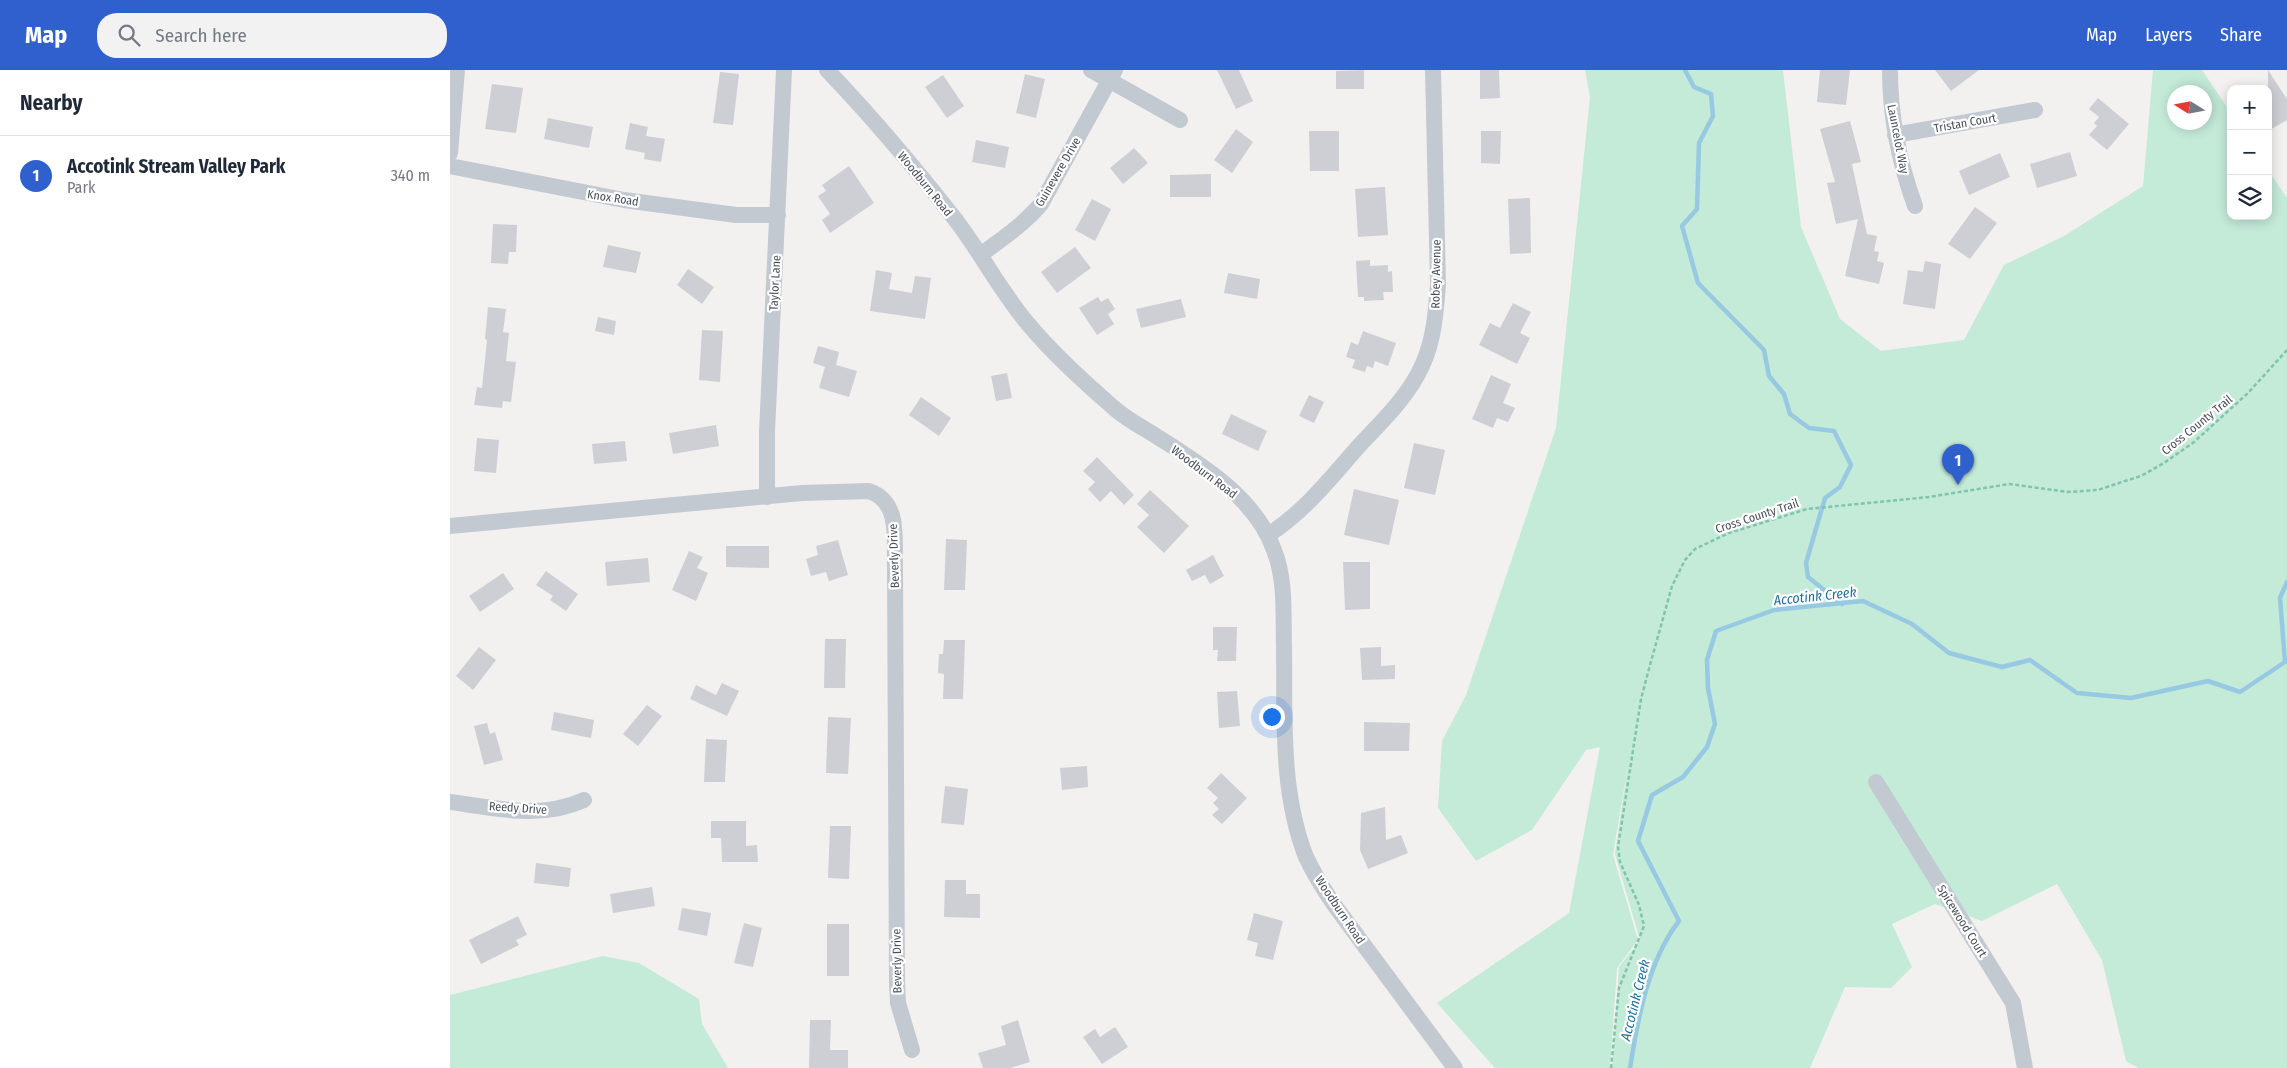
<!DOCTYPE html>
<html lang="en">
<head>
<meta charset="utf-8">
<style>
  body { margin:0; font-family:"Fira Sans Condensed",sans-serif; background:#f2f2f3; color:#1f2937 }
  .controls { position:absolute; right:15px; top:15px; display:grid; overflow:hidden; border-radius:10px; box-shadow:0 2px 12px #0003 }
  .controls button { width:45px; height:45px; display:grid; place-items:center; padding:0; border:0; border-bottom:1px solid #e0e1e3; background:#fff; color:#1f2937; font:25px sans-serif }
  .compass { position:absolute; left:1717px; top:15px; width:45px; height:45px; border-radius:50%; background:#fff; box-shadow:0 2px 12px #0003; rotate:281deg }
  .you { position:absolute; left:821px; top:646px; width:18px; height:18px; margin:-12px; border:4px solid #fff; border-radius:50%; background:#1a73e8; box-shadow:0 0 0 8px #1a73e833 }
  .badge { display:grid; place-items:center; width:32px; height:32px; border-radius:50%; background:#2f60ce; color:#fff; font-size:16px; font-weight:700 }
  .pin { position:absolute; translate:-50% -41px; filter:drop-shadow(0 1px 2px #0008) }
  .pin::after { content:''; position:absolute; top:26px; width:18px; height:15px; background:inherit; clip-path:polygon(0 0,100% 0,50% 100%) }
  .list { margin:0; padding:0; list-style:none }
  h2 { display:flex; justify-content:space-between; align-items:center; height:65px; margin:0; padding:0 20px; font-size:21px }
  h2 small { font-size:16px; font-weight:400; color:#747a83 }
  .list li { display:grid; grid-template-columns:32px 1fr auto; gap:15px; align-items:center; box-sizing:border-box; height:80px; padding:0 20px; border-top:1px solid #e0e1e3 }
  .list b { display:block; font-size:19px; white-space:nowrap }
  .list p { margin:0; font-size:16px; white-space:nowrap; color:#747a83 }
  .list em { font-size:16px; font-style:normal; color:#747a83 }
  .icon { flex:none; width:28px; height:28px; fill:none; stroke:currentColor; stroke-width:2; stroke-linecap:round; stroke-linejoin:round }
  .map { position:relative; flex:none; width:1837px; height:998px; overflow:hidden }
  header { display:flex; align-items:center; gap:30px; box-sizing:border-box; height:70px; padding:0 25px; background:#2f60ce; color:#fff }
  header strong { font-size:24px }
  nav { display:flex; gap:28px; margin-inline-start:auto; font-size:18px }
  .search { width:350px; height:45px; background:#f2f2f3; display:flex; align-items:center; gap:12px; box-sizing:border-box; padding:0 18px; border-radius:20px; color:#747a83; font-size:19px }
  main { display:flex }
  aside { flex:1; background:#fff }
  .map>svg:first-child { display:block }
  .green { fill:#c4ead8; fill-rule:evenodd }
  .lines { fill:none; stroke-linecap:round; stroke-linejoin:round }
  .stream { stroke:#97c9e2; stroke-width:4.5 }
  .building { fill:#cecfd4 }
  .path { stroke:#80c4ab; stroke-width:2.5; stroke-dasharray:4 2.5; stroke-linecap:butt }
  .minor { stroke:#c3c9d0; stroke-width:16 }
  .labels { text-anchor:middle; stroke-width:4.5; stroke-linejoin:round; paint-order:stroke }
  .street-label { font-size:12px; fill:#4a515b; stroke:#fff }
  .water-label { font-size:14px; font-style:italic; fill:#1e719b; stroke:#fff }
</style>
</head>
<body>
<header>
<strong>Map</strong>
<div class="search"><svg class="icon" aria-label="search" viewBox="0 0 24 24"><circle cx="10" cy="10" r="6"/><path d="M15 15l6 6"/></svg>Search here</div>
<nav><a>Map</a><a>Layers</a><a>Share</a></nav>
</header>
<main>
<aside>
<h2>Nearby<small></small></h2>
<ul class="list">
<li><span class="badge">1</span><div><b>Accotink Stream Valley Park</b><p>Park</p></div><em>340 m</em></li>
</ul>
</aside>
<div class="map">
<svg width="1837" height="998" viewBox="0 0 1837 998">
  <rect width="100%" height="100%" fill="#f2f1f0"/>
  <path class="green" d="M1135,0H1333L1351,157L1390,249L1431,281L1514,270L1554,195L1614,166L1693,116L1703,0H1752L1781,43V146H1818V100L1837,128V998H1688L1676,991L1652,890L1607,814L1532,851L1485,834L1442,854L1462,897L1441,918L1395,917L1360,998H1162L1169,897L1190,870L1165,784L1178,695L1163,785L1188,870L1167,898L1160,998H1045L987,933L1119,843L1150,677L1136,680L1082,760L1026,791L988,738L992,671L1016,625L1106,358L1140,27ZM1724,22H1754V52H1724Z
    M153,886L189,893L249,929L252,954L278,998H0V925Z"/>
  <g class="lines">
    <path class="stream" d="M1235,0L1244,17L1261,24L1263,46L1249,73L1247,139L1232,156L1248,213L1314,280L1319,306L1334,324L1340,344L1359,358L1384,361L1401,395L1390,417L1375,428L1356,493L1358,507L1392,534
      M1180,998C1188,948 1198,891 1229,851L1188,771L1202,725L1233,707L1257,677L1265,654L1258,618L1257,590L1266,561L1324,540L1413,531L1462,554L1499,583L1552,597L1580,590L1627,623L1681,628L1758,611L1790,622L1835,592L1830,528L1837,512"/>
  </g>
  <path class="building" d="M767,0H789L803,31L786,39Z
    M914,0V19H886V1Z
    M1030,0H1049L1050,28L1030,29Z
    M1370,0H1400L1396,35L1367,32Z
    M1485,0H1529L1501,21Z
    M1818,0L1837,29V50L1818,61Z
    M270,2L289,4L283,55L263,53Z
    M575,4L595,9L586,48L566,43Z
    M493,5L514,36L497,48L475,17Z
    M42,14L73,18L66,63L35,59Z
    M1648,28L1679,54L1657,80L1639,65L1647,56L1644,53L1649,47L1639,39Z
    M98,48L143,57L139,78L94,69Z
    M1400,51L1411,92L1402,94L1417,164L1427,166L1424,181L1429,182L1427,191L1434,193L1429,214L1395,206L1408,149L1386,154L1377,113L1385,112L1370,59Z
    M180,53L198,57L196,66L215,69L211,92L194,89L195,83L175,79Z
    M786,59L803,72L782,103L764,90Z
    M859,61H889V101H860Z
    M1031,61H1051L1050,94L1031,93Z
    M526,70L559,77L555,98L522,92Z
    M684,78L698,93L673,114L660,98Z
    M1620,82L1627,106L1587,118L1580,94Z
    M1550,83L1560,107L1519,125L1509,101Z
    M399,96L424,133L380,163L372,150L380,144L368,126L376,121L372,115Z
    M761,104V127H720V105Z
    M935,117L938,165L908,167L905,119Z
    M1080,128L1081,183L1060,184L1058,129Z
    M642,129L661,139L645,171L625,160Z
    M1525,137L1547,153L1520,189L1498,174Z
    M43,154L67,155L66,182H59L58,194L41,193Z
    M158,175L191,182L186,203L153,197Z
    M625,177L641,198L607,223L591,202Z
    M920,190V196L938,195V202L942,201L943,222H933L934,230L914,231V227H908L906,191Z
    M1475,191L1491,194L1485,239L1453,234L1458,200L1473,202Z
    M238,199L264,217L252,234L227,215Z
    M426,200L442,203L439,219L462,223L465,206L481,208L475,249L420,241Z
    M778,203L810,209L807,229L774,223Z
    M648,227L651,232L658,228L665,239L658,244L664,254L647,265L629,238Z
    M731,229L736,247L691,258L686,239Z
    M1063,233L1081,242L1070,263L1080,268L1067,294L1029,275L1040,253L1050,258Z
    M38,237L56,239L53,262L59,263L56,291L66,292L61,332L53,331L52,338L24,335L27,317L32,318L37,270L35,269Z
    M148,247L166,251L164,265L145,261Z
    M252,260L273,261L270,312L249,310Z
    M913,261L946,273L938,296L925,291L923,298L917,296L915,302L902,298L905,290L896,287L901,272L908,275Z
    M368,276L389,282L386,295L407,301L399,327L369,318L375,297L363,293Z
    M557,303L562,328L546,331L541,306Z
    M1041,305L1061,314L1053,333L1065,338L1058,352L1047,348L1043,358L1022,349Z
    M859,325L874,332L864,353L849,346Z
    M471,327L501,348L489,366L459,345Z
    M781,344L817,361L808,381L772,364Z
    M266,355L269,376L223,384L219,363Z
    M27,368L49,370L46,403L24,401Z
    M175,371L177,391L144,394L142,374Z
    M964,373L995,380L985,425L954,418Z
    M647,387L684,425L674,435L661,421L650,432L638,419L645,412L633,401Z
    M904,419L949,430L939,475L894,465Z
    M700,420L739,456L714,483L687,457L699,445L687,434Z
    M496,469L517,470L515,520H494Z
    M388,470L398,505L379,511L376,502L361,506L356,489L368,485L366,476Z
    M276,476H319V498L276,497Z
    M239,481L253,487L247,498L258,503L246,531L222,520Z
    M763,485L774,506L760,514L755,505L742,511L736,500Z
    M198,488L200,512L157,516L155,492Z
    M893,492H920V539L895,540Z
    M96,501L128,524L116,541L100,530L103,526L86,515Z
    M53,503L64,519L30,542L19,526Z
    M763,557H787L786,591H767L768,580H763Z
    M375,569H396L395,618H374Z
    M494,570H515L513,629H493L494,604L488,603L489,584H493Z
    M29,577L46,590L23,620L6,606Z
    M931,577V596L945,595V609L912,610L910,578Z
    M272,613L289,621L277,646L240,629L246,615L266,625Z
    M787,621L790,656L769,658L767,622Z
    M197,635L212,646L188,676L173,664Z
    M104,642L144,650L141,668L101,660Z
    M378,647L401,648L398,704L376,703Z
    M914,652L960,653L959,681H914Z
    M37,653L40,664L45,662L53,690L34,695L24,656Z
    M256,669L277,670L275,712H254Z
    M637,696L638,717L612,720L610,698Z
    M771,703L797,728L772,754L762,745L769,739L763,733L768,728L757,718Z
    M495,716L518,719L514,755L491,753Z
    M935,737L936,770L951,765L958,783L918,799L910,780L911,743Z
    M261,751H296V776L307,775L308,792H272L271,768H261Z
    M380,756H401L399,809L378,808Z
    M86,793L121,798L119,817L84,813Z
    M495,810H516V824H530V848L494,847Z
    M202,817L205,836L163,843L160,824Z
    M232,838L261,843L257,866L228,860Z
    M804,843L833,851L823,890L805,886L808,873L797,870Z
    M68,846L77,865L66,870L69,875L31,894L19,870Z
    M294,853L312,858L303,897L284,893Z
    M377,854H399V906H377Z
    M360,950H381L380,980H398V998H359Z
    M568,950L580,992L560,998H533L528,983L556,975L551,956Z
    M665,957L678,977L652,994L633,967L645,959L650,967Z"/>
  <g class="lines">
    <path class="path" d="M1161,998L1169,918L1194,856L1189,835L1170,792L1168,777L1191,629L1200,595L1222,516L1235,490L1245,479L1279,463L1357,439L1479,427L1559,414L1618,422L1648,420L1675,411L1691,406L1714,393L1744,372L1798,323L1837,280"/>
    <path class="minor" d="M377,0C422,47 465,98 505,149C531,183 551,222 579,255C604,285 634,312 664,338C675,348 690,356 703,364C748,393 805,426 824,480C836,510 833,545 834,577C835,646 830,721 856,787C864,804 874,820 885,836L1005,998
      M641,0L730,50
      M1440,0C1440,47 1449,92 1465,136
      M1445,65L1585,40
      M0,83L7,0
      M0,96L174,130L286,145H328
      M530,185C552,169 573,155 591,134L665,0
      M317,427V362L334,0
      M0,456L352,423L419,421C451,432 444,469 445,498L447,912L448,933L462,980
      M818,465C854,442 880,409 908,377C931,352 958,327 972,296C984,270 986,242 988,214L983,0
      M1426,712L1563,933L1575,998
      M0,732C46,738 90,750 134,730"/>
  </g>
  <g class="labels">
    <g class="street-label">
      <text transform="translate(1515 53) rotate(-10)" y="4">Tristan Court</text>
      <text transform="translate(1448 69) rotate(79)" y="4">Launcelot Way</text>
      <text transform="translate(608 102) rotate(-60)" y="4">Guinevere Drive</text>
      <text transform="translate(475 114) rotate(51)" y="4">Woodburn Road</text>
      <text transform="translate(163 128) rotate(9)" y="4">Knox Road</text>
      <text transform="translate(986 204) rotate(-89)" y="4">Robey Avenue</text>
      <text transform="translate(325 213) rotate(-87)" y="4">Taylor Lane</text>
      <text transform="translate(1747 355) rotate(-39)" y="4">Cross County Trail</text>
      <text transform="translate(754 402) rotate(37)" y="4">Woodburn Road</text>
      <text transform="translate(1307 446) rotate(-18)" y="4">Cross County Trail</text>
      <text transform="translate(444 486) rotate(-92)" y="4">Beverly Drive</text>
      <text transform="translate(68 738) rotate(4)" y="4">Reedy Drive</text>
      <text transform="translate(890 840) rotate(56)" y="4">Woodburn Road</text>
      <text transform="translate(1512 851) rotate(58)" y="4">Spicewood Court</text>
      <text transform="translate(447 891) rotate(-91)" y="4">Beverly Drive</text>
    </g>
    <g class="water-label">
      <text transform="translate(1365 526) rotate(-6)" y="5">Accotink Creek</text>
      <text transform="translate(1185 930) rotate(-76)" y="5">Accotink Creek</text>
    </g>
  </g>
</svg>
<div class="controls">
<button>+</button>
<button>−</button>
<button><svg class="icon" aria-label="layers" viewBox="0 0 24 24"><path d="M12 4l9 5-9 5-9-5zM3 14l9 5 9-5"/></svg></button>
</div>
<svg class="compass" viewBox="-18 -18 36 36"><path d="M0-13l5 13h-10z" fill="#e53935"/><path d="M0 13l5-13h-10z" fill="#747a83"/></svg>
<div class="you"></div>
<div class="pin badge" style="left:1508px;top:415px">1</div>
</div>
</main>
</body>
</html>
